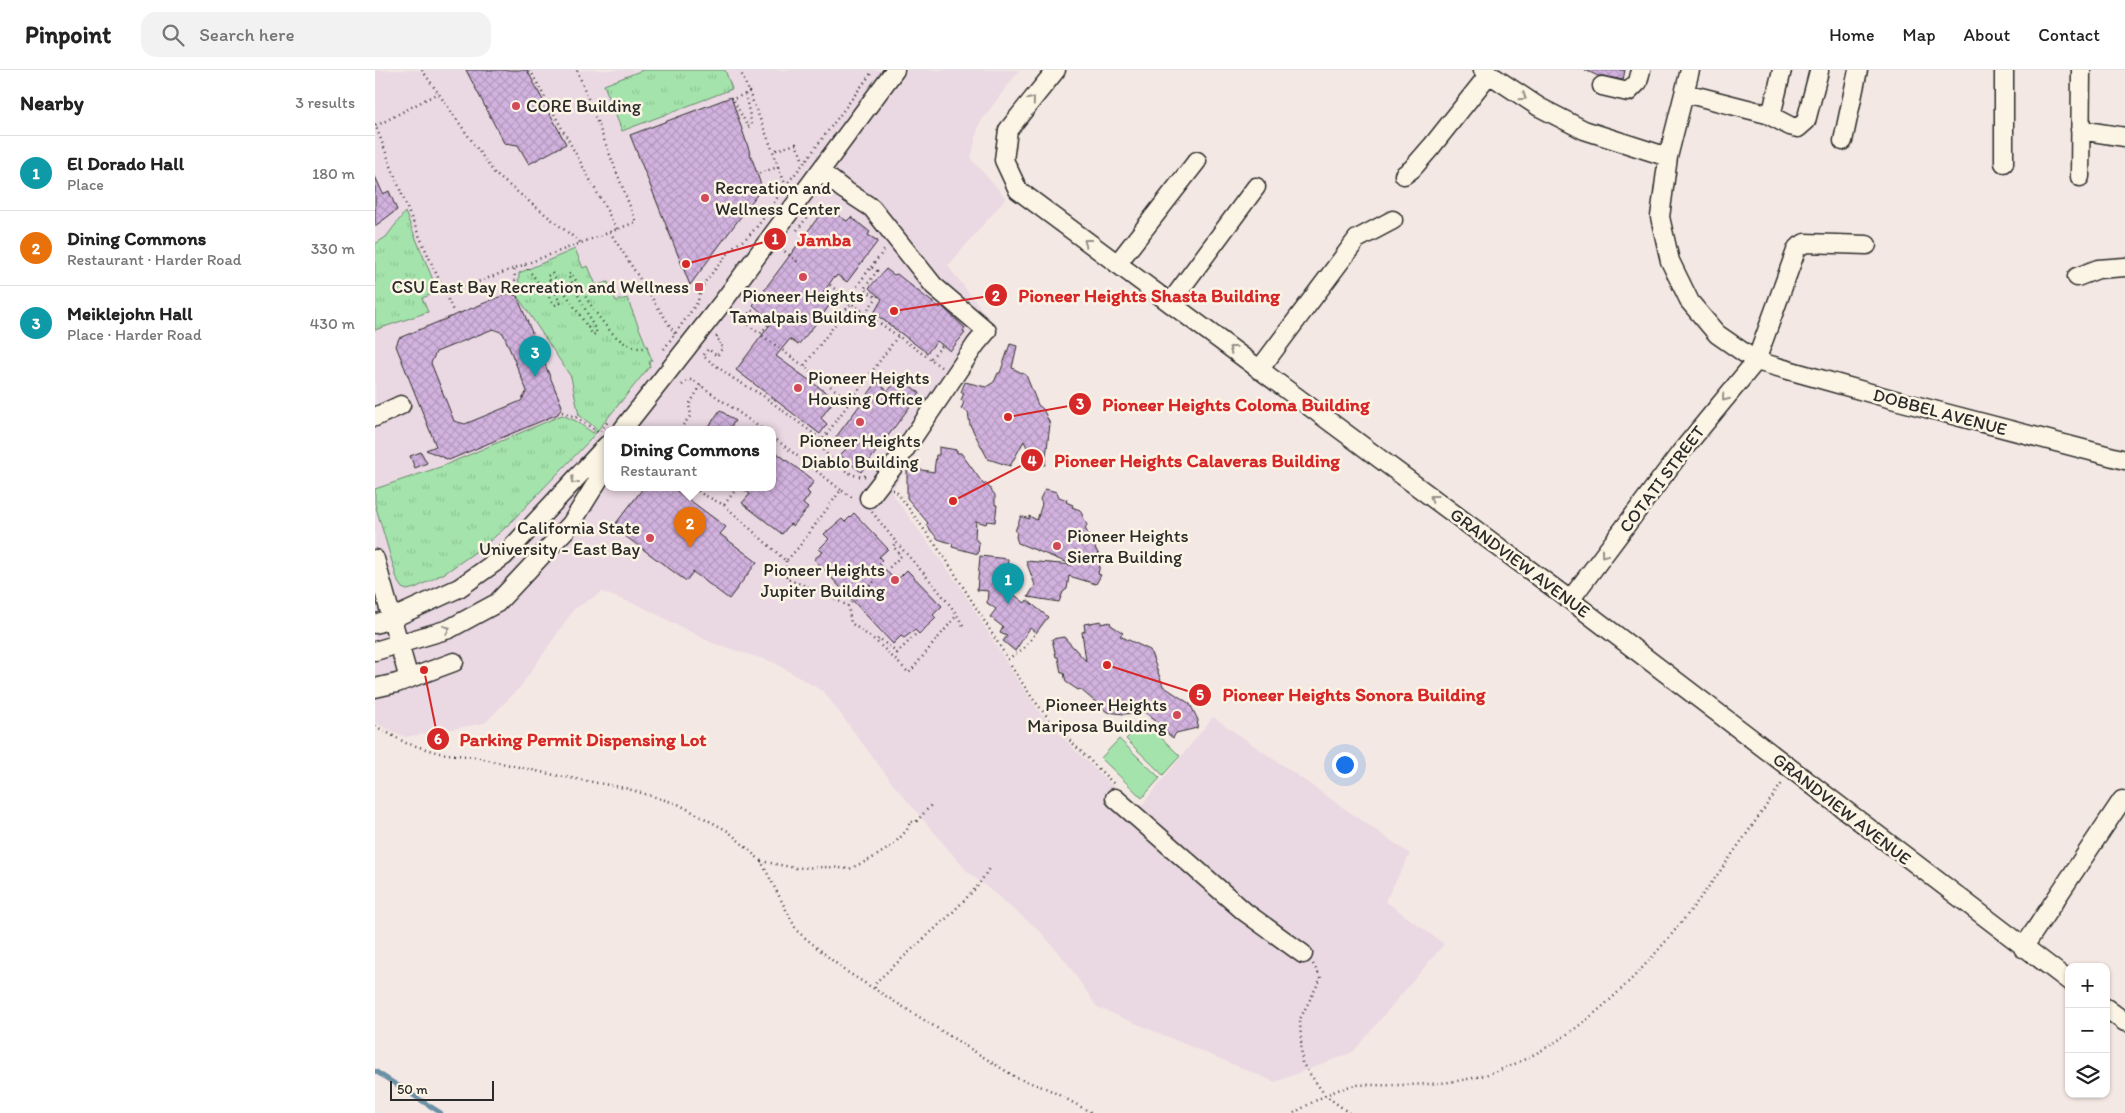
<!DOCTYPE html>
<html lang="en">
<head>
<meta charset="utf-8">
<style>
  body { margin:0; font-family:Itim,sans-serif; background:#f2f2f2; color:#222 }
  .controls { position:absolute; right:15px; bottom:15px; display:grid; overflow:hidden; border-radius:10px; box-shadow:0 1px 4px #0004 }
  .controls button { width:45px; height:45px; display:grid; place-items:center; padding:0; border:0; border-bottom:1px solid #e0e0e0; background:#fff; color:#222; font:25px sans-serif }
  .scale { position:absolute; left:15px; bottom:12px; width:104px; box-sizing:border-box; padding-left:5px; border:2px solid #2b2b2b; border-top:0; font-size:14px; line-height:18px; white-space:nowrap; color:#2b2b2b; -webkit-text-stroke:4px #fcf5e5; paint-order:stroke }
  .you { position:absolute; left:969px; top:694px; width:18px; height:18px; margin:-12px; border:4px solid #fff; border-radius:50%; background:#1a73e8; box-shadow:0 0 0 8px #1a73e833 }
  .badge { display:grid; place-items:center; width:32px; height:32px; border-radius:50%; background:#ea580c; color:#fff; font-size:16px; font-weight:700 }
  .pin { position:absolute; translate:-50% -41px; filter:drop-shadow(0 1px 2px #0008) }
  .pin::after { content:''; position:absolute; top:26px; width:18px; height:15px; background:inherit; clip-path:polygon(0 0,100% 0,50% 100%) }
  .popup { position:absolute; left:229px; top:356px; width:172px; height:65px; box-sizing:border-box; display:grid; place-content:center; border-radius:10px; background:#fff; filter:drop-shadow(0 1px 4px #0005); font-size:16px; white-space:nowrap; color:#767676 }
  .popup b { font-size:19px; color:#222 }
  .popup::after { content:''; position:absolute; left:50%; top:100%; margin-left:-10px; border:10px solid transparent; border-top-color:#fff }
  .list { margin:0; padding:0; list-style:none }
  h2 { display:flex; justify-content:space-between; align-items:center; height:65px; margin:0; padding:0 20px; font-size:21px }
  h2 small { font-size:16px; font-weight:400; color:#767676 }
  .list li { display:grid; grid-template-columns:32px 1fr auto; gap:15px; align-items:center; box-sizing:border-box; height:75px; padding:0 20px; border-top:1px solid #e0e0e0 }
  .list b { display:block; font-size:19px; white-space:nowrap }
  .list p { margin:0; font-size:16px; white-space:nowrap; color:#767676 }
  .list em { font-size:16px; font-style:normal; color:#767676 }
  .icon { flex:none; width:28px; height:28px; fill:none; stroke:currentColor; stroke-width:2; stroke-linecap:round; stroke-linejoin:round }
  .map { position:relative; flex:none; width:1750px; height:1043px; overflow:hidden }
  header { display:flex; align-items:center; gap:30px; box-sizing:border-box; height:70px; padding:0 25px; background:#fff; border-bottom:1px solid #e0e0e0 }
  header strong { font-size:24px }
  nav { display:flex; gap:28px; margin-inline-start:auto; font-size:18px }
  .search { width:350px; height:45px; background:#f2f2f2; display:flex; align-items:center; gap:12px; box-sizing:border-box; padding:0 18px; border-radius:15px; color:#767676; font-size:19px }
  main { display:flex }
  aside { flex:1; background:#fff }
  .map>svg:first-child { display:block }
  .built { fill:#ead8e2; fill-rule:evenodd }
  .grass { fill:url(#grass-tufts); stroke:#68886c }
  .green { fill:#a4e4ac; stroke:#68886c }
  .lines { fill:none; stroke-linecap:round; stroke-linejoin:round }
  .stream { stroke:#6b90a5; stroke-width:4.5 }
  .building { fill:url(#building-cross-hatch); stroke:#2b2b2b; fill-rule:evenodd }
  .minor-casing { stroke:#2b2b2b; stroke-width:21 }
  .path { stroke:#2b2b2b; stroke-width:2.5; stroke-dasharray:1 4; stroke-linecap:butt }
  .minor { stroke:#fcf5e5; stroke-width:18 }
  .oneway { stroke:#949088 }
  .poi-dot { fill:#d1495b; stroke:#fcf5e5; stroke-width:2 }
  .labels { text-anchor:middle; stroke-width:5; stroke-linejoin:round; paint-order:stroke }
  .poi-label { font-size:18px; fill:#2b2b2b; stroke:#fcf5e5; text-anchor:start }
  .street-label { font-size:18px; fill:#2b2b2b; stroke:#fcf5e5 }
  .leader { fill:none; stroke:#d62828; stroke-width:2 }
  .callout-dot { fill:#d62828; stroke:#fcf5e5; stroke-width:2 }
  .mark-label { font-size:15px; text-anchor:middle; font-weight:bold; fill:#fff }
  .callout-label { font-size:19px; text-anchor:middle; font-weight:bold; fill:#d62828; stroke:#fcf5e5; stroke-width:5; stroke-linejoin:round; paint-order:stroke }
</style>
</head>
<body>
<header>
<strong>Pinpoint</strong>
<div class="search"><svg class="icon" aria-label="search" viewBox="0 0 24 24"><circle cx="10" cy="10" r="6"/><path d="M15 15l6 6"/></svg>Search here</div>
<nav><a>Home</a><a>Map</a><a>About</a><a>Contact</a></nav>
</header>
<main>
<aside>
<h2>Nearby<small>3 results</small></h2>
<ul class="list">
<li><span class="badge" style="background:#0f9aa8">1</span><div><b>El Dorado Hall</b><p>Place</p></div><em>180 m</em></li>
<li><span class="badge" style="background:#e8710a">2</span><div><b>Dining Commons</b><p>Restaurant · Harder Road</p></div><em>330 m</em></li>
<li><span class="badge" style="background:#0f9aa8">3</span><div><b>Meiklejohn Hall</b><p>Place · Harder Road</p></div><em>430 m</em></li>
</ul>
</aside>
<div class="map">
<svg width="1750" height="1043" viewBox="0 0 1750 1043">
  <defs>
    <pattern id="grass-tufts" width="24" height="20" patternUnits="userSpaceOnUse" patternTransform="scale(1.25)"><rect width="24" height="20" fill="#a4e4ac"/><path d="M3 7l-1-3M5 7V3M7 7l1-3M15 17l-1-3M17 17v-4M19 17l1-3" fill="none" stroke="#8dc494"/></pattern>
    <pattern id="building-cross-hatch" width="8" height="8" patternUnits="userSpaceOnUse" patternTransform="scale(1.25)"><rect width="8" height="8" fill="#d2b2de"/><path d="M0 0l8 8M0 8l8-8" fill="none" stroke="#b499bf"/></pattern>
  </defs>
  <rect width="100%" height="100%" fill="#f4e8e4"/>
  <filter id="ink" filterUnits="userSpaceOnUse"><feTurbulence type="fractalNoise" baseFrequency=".02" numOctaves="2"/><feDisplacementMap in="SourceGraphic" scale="10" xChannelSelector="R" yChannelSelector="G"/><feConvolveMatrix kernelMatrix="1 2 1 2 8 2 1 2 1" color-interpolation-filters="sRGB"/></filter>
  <g filter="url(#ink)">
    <path class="built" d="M0,0H644L604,54L596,89L631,128L573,196L622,259L516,422L584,515L638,603L665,643L698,678L763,740L838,647L1035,784L1010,831L1069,874L978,982L900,1012L722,937L693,894L665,861L591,800L518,714L449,622L398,592L337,573L268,537L227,522L199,539L146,616L110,653L30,667L0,653ZM232,359H398V417H232Z"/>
    <path class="grass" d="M268,0H350L357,19L247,61L229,15Z
      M30,142L63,222L47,228L53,242L0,260V174L11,167Z
      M200,179L208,198L213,196L221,215L233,212L241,231L252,228L277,290L274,292L275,296L214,371L131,457L109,476L70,503L40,518L32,520L27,518L23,512L0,434V419L68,396L187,345L201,351L218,363L221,358L204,345L196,307L143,227L144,203Z"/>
    <path class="green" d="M769,651L805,686L788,705L751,669Z
      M744,669L785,708L767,728L726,688Z"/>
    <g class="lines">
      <path class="stream" d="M0,1001L66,1043"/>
    </g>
    <path class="building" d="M91,0H152L191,74L154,94L143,75L129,73Z
      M1210,0H1250L1248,10L1229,6H1223Z
      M356,27L387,118L315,215L255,65Z
      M0,106L8,124L14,121L22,140L0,156Z
      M450,138L460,146L461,144L472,151L476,147L495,162L493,165L503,171L472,212L462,205L460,208L459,207L446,226L456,233L444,250L423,275L415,269L401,286L460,329L446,348L452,354L445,364L361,300L397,252L378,235Z
      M511,199L519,205L522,204L548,225L565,238L567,236L590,258L588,262L590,263L575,281L562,271L552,283L499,243L507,229L494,218Z
      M134,223L142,226L187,336L183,344L74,390L51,380L61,376L21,276L24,268ZM118,259L128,263L152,321L146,331L90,354L79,351L56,293L61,282Z
      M635,274L642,276L637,298L651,305L663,335L668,339L675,354L670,395L660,394L649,371L635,396L613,389L595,355L593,342L586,339L589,332L586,330L589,323L586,322L590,312L611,317L619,312L623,303H625Z
      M524,308L545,323L486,402L465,385L473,377L461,367L502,312L513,321Z
      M345,340L360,351L354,359H332Z
      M564,377L582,380V383H586L609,415L611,413L620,425V435H622L620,452L612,451L611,454L601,451L600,468L604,473L603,484L577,477L578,474L563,469L551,455L553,453L532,428V400L541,401V399L559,402L561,385H564Z
      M398,380L439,411L432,421L435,424L428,434L433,438L418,456L415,454L407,464L367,433L375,424L365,417H398Z
      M46,382L52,393L40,398L35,386Z
      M269,417H297L351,457L345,464L382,492L354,529L318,502L311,511L238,457Z
      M670,419L682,422L684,427L692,430L691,432L698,435L697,437L705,440L712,455L710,458L726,489L723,504L726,505L721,514L694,506L692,519L688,522L684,532L653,527L660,515L651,491L698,495L643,473L641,467L642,462L640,461L646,446L654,449V446L662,450L667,434L665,429Z
      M479,443L513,479L504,487L507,490L504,493L518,508L521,505L524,508L532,500L567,536L558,545L561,548L544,564L540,560L529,568L526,566L518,574L439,489L448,482L444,479L454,469L449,464L467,449L470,452Z
      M605,486L633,489L631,522L633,520L650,533L652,530L673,547L661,563L655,558L640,581L628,571L632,566L625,563L628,557L615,547L621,539L612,533L613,521L602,520Z
      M726,551V554L735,552L736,555L748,563L745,566L775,580L788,616L815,634L823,650L822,658L801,663L798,668L788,660L790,658L769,642L749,644L732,642L705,619L703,620L691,612L689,603H686L683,587H681L677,569L689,567L711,591L707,562L710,561L709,554Z"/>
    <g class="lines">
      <g class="minor-casing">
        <path id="minor" d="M681,0L633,60L629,90L643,120L1195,530L1694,911
          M1108,0L1164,37L1209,60L1293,87
          M1315,0L1293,87L1285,147L1295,191L1315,232L1342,264L1381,291L1524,331L1750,390
          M1227,16L1253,22L1263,12L1266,0
          M1310,23L1392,44L1415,56L1423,58L1431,51L1444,1
          M1396,46L1407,0
          M1705,60L1750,67
          M1468,71L1483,0
          M1629,93V0
          M445,101L468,119L497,138L559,216L612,261L601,274L518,397L494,428
          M1029,105L1037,99L1057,76L1114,4
          M1705,107L1706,0
          M742,194L822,91
          M1702,207L1723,199L1750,197
          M795,233L881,117
          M884,300L982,169L1018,150
          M0,347L26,335
          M248,359L347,233L520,0
          M0,489L34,609
          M1195,530L1306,382L1381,291L1422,178L1430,173L1492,175
          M0,554L18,548L84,518L129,486L232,375
          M0,581L74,559L122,533L196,454L232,396
          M0,618L22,613L79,592
          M740,728L870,842L928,884
          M1648,878L1747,730
          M1731,938L1750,952"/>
      </g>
      <path class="path" d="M47,0L120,104L206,173
        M155,0L242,159
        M202,0L261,152L235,162
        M365,0L374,22
        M370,24L358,29L373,57L377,55L370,24L374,22L398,81
        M0,54L34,143L79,243
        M1,56L63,23
        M429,93L497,2
        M403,97L398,81L421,74L429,93L411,115
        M422,160L434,145
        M408,178L407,179L424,193
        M150,195L180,235L185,233L173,206L177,203L218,265L222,263L193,205L196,203C211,225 240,287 273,277
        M496,197L511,178
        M455,215L476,233
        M71,224L235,162L300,264
        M138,225L141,219L139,198
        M503,226L490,243L523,266
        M473,228L496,197L502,201L489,219L502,228
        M358,246L359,244L369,252L376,240L394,253
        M396,251L385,264L429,296
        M369,252L385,264
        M342,266L341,268L346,272L344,275L348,277L342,286L333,279L328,286L359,309L387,325L447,370
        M289,279L322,233L329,213L360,175C380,167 398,132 411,115L403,97L382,104
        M566,297L555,289L567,276
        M307,315L313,310H318L387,359
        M476,332L429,296L476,233L490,243
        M187,342L201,347L224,363L234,350
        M305,359L316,345L314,335L326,315
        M398,367L466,420
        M490,406C474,409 456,389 446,378L445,373L523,266L555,289
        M320,417L325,423L349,435L362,418
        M518,420H520L527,429L572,491L633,589L649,578L661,563
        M349,435L411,491L423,478L466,420L478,428
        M497,442L521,472
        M411,491L412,509L449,523L473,536
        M511,501L526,486L518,476L521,472C541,495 564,519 582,545
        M499,512L473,536L476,553L501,571
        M540,565L522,583L504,568L501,571L534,603L582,545L589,557
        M636,596L658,629L679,655L739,714
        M0,656L31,673L64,683L100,687L179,705L250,718L303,734L353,761L386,791L422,861L469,900L642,1008L673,1019L717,1043
        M386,791L420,798L455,797L474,799L496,789L517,776L532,760L535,752H541L557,734
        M938,894L946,908L925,949L927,993L950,1025L974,1043
        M500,918L501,912L574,846L602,817L615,797
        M919,1043C938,1032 958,1019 981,1015C993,1014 1006,1016 1018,1015C1052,1015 1087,1013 1119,1002C1248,957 1332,818 1408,712"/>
      <use href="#minor" class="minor"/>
    </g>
    <defs><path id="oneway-chevron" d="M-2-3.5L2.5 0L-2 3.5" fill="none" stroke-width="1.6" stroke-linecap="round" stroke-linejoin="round" transform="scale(1.25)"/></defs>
    <g class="oneway">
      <use href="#oneway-chevron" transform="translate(1148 27) rotate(33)"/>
      <use href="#oneway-chevron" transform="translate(657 30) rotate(-51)"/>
      <use href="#oneway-chevron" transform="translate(712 172) rotate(-143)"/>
      <use href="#oneway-chevron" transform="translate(857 279) rotate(-143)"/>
      <use href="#oneway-chevron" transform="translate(1350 328) rotate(129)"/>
      <use href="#oneway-chevron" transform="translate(199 411) rotate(132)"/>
      <use href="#oneway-chevron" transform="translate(1058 428) rotate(-143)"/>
      <use href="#oneway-chevron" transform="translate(1229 484) rotate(127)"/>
      <use href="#oneway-chevron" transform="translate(72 559) rotate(-22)"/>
    </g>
  </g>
  <g class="poi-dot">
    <circle cx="141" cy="36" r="5"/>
    <circle cx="330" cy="128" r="5"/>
    <circle cx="428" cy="207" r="5"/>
    <rect x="319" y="212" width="10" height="10" rx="2.5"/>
    <circle cx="423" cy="318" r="5"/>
    <circle cx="485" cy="352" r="5"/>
    <circle cx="275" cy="468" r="5"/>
    <circle cx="682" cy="476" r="5"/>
    <circle cx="520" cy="510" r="5"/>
    <circle cx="802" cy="645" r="5"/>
  </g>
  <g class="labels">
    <g class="poi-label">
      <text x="151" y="42">CORE Building</text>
      <text x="340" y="124">Recreation and<tspan x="340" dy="21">Wellness Center</tspan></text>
      <text x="314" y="223" text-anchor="end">CSU East Bay Recreation and Wellness</text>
      <text x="428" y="232" text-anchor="middle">Pioneer Heights<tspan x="428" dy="21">Tamalpais Building</tspan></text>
      <text x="433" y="314">Pioneer Heights<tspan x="433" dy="21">Housing Office</tspan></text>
      <text x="485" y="377" text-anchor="middle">Pioneer Heights<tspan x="485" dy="21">Diablo Building</tspan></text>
      <text x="265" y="464" text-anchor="end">California State<tspan x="265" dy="21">University - East Bay</tspan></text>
      <text x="692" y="472">Pioneer Heights<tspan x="692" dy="21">Sierra Building</tspan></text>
      <text x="510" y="506" text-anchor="end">Pioneer Heights<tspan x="510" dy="21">Jupiter Building</tspan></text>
      <text x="792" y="641" text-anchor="end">Pioneer Heights<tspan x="792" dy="21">Mariposa Building</tspan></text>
    </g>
    <g class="street-label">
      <text transform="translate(1565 342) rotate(15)" y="6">DOBBEL AVENUE</text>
      <text transform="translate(1287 409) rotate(-53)" y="6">COTATI STREET</text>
      <text transform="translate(1145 493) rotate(37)" y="6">GRANDVIEW AVENUE</text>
      <text transform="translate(1467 739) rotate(38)" y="6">GRANDVIEW AVENUE</text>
    </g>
  </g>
  <path class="leader" d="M311 194L400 169M519 241L621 225M633 347L705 334M578 431L657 390M732 595L825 625M49 600L63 669"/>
  <g class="callout-dot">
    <circle cx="311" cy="194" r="5"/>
    <circle cx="519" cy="241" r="5"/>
    <circle cx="633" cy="347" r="5"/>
    <circle cx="578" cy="431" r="5"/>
    <circle cx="732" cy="595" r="5"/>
    <circle cx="49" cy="600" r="5"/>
    <circle cx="400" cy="169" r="12"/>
    <circle cx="621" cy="225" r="12"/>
    <circle cx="705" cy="334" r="12"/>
    <circle cx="657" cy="390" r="12"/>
    <circle cx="825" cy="625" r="12"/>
    <circle cx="63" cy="669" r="12"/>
  </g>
  <g class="mark-label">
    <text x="400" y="174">1</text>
    <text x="621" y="231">2</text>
    <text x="705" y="339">3</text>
    <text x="657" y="396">4</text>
    <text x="825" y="630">5</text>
    <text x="63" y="674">6</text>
  </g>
  <g class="callout-label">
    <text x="449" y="176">Jamba</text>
    <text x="774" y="232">Pioneer Heights Shasta Building</text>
    <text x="861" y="341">Pioneer Heights Coloma Building</text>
    <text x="822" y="397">Pioneer Heights Calaveras Building</text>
    <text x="979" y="631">Pioneer Heights Sonora Building</text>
    <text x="208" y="676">Parking Permit Dispensing Lot</text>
  </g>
</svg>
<div class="controls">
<button>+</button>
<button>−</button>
<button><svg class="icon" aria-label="layers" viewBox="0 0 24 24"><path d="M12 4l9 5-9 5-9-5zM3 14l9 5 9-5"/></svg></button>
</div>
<div class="scale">50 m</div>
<div class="you"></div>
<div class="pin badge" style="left:633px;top:534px;background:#0f9aa8">1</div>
<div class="pin badge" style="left:315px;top:478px;background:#e8710a">2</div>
<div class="popup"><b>Dining Commons</b>Restaurant</div>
<div class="pin badge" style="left:160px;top:307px;background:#0f9aa8">3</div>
</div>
</main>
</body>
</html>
